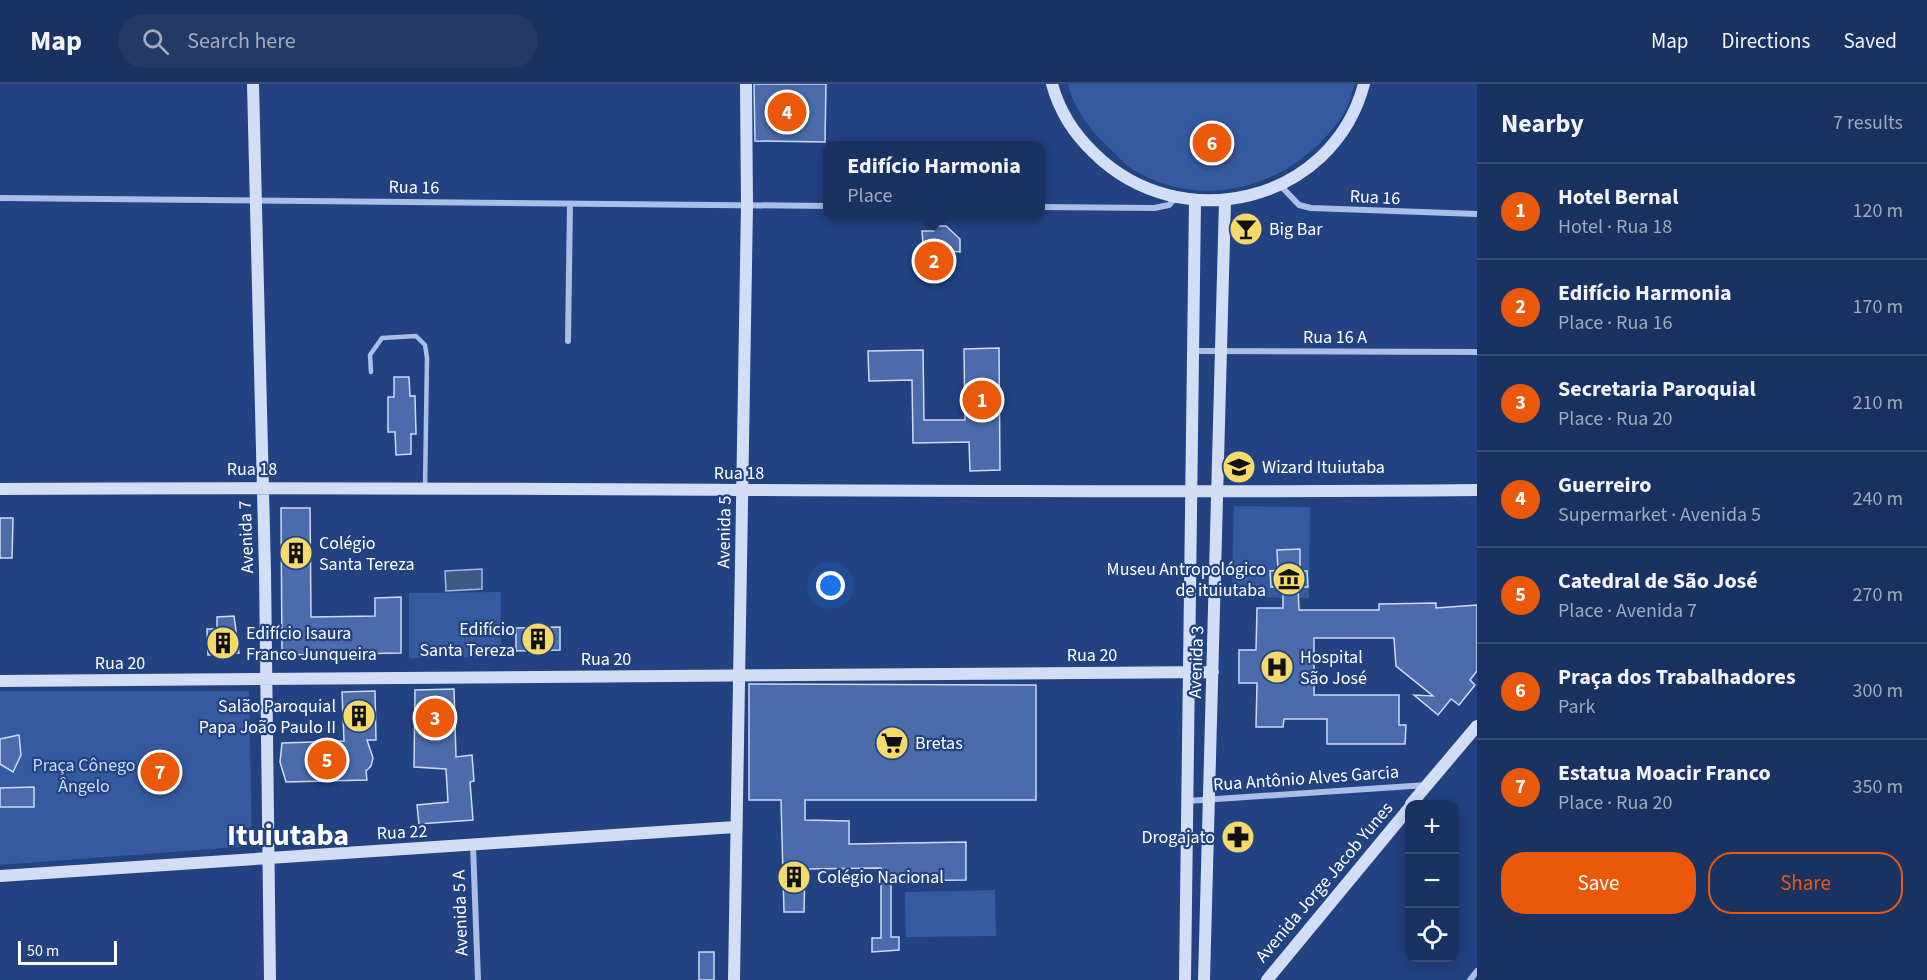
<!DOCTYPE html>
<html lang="en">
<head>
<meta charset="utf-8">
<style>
  body { margin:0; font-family:"Source Sans 3",sans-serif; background:#233a67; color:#f1f3f6 }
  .controls { position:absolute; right:18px; bottom:18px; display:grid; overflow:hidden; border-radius:12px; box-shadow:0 3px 15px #0003 }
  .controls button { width:54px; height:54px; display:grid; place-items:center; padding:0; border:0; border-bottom:2px solid #384d76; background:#1a3261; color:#f1f3f6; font:30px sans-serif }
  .scale { position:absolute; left:18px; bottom:15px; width:99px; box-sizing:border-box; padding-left:6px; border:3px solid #fff; border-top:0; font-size:16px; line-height:21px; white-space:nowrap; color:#fff; -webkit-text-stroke:4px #224281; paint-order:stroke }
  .you { position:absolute; left:831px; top:502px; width:21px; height:21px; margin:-15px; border:4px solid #fff; border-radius:50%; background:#1a73e8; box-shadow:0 0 0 9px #1a73e833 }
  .badge { display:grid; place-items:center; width:39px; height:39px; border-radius:50%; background:#ea580c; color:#fff; font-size:20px; font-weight:700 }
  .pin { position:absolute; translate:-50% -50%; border:3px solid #fff; box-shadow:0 2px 6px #0006 }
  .popup { position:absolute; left:823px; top:57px; width:222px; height:78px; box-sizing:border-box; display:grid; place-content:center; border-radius:12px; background:#1a3261; filter:drop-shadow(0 2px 4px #0005); font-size:20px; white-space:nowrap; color:#9faabd }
  .popup b { font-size:22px; color:#f1f3f6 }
  .popup::after { content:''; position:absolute; left:50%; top:100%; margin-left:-12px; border:12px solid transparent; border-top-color:#1a3261 }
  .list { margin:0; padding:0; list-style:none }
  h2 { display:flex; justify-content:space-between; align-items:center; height:78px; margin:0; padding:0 24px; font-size:26px }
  h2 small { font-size:20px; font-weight:400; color:#9faabd }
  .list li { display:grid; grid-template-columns:39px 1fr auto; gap:18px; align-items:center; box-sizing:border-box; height:96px; padding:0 24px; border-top:2px solid #384d76 }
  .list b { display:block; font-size:22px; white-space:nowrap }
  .list p { margin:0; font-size:20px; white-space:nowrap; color:#9faabd }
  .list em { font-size:20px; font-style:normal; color:#9faabd }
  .actions { display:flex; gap:12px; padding:18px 24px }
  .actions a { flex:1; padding:14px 0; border:2px solid #ea580c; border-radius:24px; text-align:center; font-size:21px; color:#ea580c }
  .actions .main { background:#ea580c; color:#fff }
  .icon { flex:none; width:33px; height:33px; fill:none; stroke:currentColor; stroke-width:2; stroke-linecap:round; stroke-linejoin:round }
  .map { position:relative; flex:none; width:1477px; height:896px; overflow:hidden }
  header { display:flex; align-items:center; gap:36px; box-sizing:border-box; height:84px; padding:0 30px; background:#1a3261; border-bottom:2px solid #384d76 }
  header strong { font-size:28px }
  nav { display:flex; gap:33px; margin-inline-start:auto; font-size:21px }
  .search { width:420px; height:54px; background:#233a67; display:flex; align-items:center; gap:15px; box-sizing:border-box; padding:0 21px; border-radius:33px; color:#9faabd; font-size:22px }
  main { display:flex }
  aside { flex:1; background:#1a3261 }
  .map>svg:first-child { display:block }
  .green { fill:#365a9f }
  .water { fill:#415785; stroke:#9db8e8; stroke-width:1.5 }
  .building { fill:#4b6baa; stroke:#ccdbf6; stroke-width:1.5 }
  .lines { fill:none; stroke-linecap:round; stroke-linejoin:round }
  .lane { stroke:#a9bfe7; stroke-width:4.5 }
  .street { stroke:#a9bfe7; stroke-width:6 }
  .secondary { stroke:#d3def6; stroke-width:12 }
  .labels { text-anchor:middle; stroke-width:4.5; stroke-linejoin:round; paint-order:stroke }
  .street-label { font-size:18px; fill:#fff; stroke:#224281 }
  .poi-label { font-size:18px; fill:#fff; stroke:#224281; text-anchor:start }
  .park-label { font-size:18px; fill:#ccdbf6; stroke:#224281 }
  .town-label { font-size:30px; font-weight:bold; fill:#fff; stroke:#224281 }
</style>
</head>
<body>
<header>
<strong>Map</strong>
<div class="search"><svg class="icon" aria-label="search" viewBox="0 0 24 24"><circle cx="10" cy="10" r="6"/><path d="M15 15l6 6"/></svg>Search here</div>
<nav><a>Map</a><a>Directions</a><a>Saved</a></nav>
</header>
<main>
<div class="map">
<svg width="1477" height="896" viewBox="0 0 1477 896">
  <rect width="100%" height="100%" fill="#224281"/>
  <path class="green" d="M1068,0H1355C1351,11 1348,24 1341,34C1294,102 1202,131 1129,83C1122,78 1116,70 1109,64C1092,48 1073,24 1068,0Z
    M1234,422L1310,423L1309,514L1232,513Z
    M501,508V573L409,574V509Z
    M0,607H249L252,762L0,781Z
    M995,806L996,852L906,853L905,808Z"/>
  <path class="water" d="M482,485V505L446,507L445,487Z"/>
  <path class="building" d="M754,0H826L825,58L755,57Z
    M1239,137L1257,138V152L1235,150L1236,140Z
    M934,142H946L960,155V168L942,166L944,188L936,190L933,186H925L922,147H934Z
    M999,264L1000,386L970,387L969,358L913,359L912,296L869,297L868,267L923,266L924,336H965L964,265Z
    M394,293H409L410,312H415L416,350H411V370L396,371L395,348H388V313H394Z
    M281,424H310L311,533L375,532V514L401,513V569L282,571Z
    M0,434H13L12,474H0Z
    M1300,465V487H1307L1308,503H1298L1299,526H1379V520L1436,519V524L1477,521V587L1470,596L1475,601L1459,621L1451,615L1438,631L1414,611L1433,612L1396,582L1394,554H1314V611H1399V641H1406L1405,660H1327V635H1284L1283,643H1256L1257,599H1239V566H1256L1257,524H1283V503H1271L1270,487L1278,486L1277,466Z
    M234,532L239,569L208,571L207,545H217V533Z
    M560,543V566L516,567V544Z
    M749,600L1036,601V716H805V736L849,737V760L966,758V796L891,797V853H899V866L872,868V854H881V784L805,785L804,828H784L781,716H749Z
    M454,605L456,673L472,671L474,697L470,698L473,736L419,740L417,721L448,718L446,685L414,683L415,606Z
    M375,607L376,656H367L373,674L371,682L366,687L367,696L286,698L280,678L282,659L344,657L342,608Z
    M19,651L21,671L13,688L0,680V655Z
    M34,703V723H0V704Z
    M699,868H714V896H699Z"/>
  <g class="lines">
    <path class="lane" d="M371,288L370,271L382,254L416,252L425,261L427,274L425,404"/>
    <path class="street" d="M1280,101L1299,121L1311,124L1477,130
      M0,114L828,122
      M1040,123L1154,124L1169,121L1176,113
      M568,257L570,120
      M1193,267L1477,268
      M1187,717L1427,701
      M473,761L478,896
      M1470,896L1477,887"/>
    <path class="secondary" d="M253,0L265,488L270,896
      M1052,0C1059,26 1074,50 1094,69C1180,154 1332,120 1364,0
      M0,405C492,401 985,411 1477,406
      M0,597L1213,588
      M1411,720L1477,642
      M0,792L735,743
      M734,896L747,121L746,0
      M1185,896L1195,117
      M1204,896L1225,117
      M1267,896L1410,723"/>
  </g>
  <defs>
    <g id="bar-disc" transform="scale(1.725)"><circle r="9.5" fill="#f3da6b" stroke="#224281"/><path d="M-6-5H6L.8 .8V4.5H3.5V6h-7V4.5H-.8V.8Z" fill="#111"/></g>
    <g id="school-disc" transform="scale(1.725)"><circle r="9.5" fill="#f3da6b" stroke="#224281"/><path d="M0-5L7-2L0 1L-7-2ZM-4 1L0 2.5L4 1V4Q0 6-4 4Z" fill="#111"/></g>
    <g id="building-disc" transform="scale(1.725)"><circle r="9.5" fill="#f3da6b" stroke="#224281"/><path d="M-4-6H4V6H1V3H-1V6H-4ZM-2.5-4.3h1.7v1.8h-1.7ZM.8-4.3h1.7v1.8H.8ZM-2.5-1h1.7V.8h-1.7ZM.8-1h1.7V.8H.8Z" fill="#111"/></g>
    <g id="museum-disc" transform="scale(1.725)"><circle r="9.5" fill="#f3da6b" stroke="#224281"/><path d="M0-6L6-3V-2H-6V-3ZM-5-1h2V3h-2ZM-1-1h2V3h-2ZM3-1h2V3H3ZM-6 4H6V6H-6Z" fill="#111"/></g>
    <g id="hospital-disc" transform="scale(1.725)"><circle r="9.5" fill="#f3da6b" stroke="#224281"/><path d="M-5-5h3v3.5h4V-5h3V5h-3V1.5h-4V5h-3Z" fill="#111"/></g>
    <g id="supermarket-disc" transform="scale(1.725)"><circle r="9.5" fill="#f3da6b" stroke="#224281"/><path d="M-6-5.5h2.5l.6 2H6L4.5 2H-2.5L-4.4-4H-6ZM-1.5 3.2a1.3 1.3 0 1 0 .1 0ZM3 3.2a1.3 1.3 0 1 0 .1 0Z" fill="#111"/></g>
    <g id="pharmacy-disc" transform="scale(1.725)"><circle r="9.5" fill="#f3da6b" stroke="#224281"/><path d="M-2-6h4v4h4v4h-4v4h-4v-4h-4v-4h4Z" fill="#111"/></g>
  </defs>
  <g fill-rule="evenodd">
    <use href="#bar-disc" x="1246" y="145"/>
    <use href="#school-disc" x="1239" y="383"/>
    <use href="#building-disc" x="296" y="469"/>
    <use href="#museum-disc" x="1289" y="495"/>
    <use href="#building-disc" x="538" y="555"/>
    <use href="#building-disc" x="223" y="559"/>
    <use href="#hospital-disc" x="1277" y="583"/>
    <use href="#building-disc" x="359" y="632"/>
    <use href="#supermarket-disc" x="892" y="659"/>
    <use href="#pharmacy-disc" x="1238" y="753"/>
    <use href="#building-disc" x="794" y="793"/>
  </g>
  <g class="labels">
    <g class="street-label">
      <text transform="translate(414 103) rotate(1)" y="6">Rua 16</text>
      <text transform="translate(1375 113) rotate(3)" y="6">Rua 16</text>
      <text x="1335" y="259">Rua 16 A</text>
      <text x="252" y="391">Rua 18</text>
      <text x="739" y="395">Rua 18</text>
      <text transform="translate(724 448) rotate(-89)" y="6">Avenida 5</text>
      <text transform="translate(246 453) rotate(-92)" y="6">Avenida 7</text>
      <text x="1092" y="577">Rua 20</text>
      <text x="606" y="581">Rua 20</text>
      <text transform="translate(1196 578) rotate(-88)" y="6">Avenida 3</text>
      <text x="120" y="585">Rua 20</text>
      <text transform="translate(1306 694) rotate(-4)" y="6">Rua Antônio Alves Garcia</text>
      <text transform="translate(402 748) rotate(-3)" y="6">Rua 22</text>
      <text transform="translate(1324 798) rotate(-50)" y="6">Avenida Jorge Jacob Yunes</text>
      <text transform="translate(460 829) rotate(-92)" y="6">Avenida 5 A</text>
    </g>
    <g class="poi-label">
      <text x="1269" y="151">Big Bar</text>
      <text x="1262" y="389">Wizard Ituiutaba</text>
      <text x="319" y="465">Colégio<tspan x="319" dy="21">Santa Tereza</tspan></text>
      <text x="1266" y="491" text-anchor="end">Museu Antropológico<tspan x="1266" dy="21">de ituiutaba</tspan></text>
      <text x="515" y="551" text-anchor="end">Edifício<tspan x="515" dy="21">Santa Tereza</tspan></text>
      <text x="246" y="555">Edifício Isaura<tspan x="246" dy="21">Franco Junqueira</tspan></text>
      <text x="1300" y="579">Hospital<tspan x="1300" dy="21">São José</tspan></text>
      <text x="336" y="628" text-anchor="end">Salão Paroquial<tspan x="336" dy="21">Papa João Paulo II</tspan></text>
      <text x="915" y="665">Bretas</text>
      <text x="1215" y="759" text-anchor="end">Drogajato</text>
      <text x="817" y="799">Colégio Nacional</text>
    </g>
    <g class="park-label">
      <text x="84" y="687">Praça Cônego<tspan x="84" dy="21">Ângelo</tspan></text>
    </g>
    <g class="town-label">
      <text x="288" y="761">Ituiutaba</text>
    </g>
  </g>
</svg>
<div class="controls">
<button>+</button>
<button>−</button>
<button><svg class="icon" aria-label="locate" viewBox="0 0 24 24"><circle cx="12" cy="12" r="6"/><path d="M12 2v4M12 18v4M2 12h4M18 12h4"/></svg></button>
</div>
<div class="scale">50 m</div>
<div class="you"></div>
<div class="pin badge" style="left:982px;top:316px">1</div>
<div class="pin badge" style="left:934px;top:177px">2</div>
<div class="popup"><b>Edifício Harmonia</b>Place</div>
<div class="pin badge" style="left:435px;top:634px">3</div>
<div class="pin badge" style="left:787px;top:28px">4</div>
<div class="pin badge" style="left:327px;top:676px">5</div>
<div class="pin badge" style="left:1212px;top:59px">6</div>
<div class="pin badge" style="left:160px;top:688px">7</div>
</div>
<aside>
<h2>Nearby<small>7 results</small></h2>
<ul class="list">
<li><span class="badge">1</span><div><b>Hotel Bernal</b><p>Hotel · Rua 18</p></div><em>120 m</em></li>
<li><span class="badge">2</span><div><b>Edifício Harmonia</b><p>Place · Rua 16</p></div><em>170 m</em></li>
<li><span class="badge">3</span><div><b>Secretaria Paroquial</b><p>Place · Rua 20</p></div><em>210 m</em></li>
<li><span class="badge">4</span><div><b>Guerreiro</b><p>Supermarket · Avenida 5</p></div><em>240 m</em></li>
<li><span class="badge">5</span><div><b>Catedral de São José</b><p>Place · Avenida 7</p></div><em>270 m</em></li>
<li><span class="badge">6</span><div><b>Praça dos Trabalhadores</b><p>Park</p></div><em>300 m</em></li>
<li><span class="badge">7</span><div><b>Estatua Moacir Franco</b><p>Place · Rua 20</p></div><em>350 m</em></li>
</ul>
<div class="actions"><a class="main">Save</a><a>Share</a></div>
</aside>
</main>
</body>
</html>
